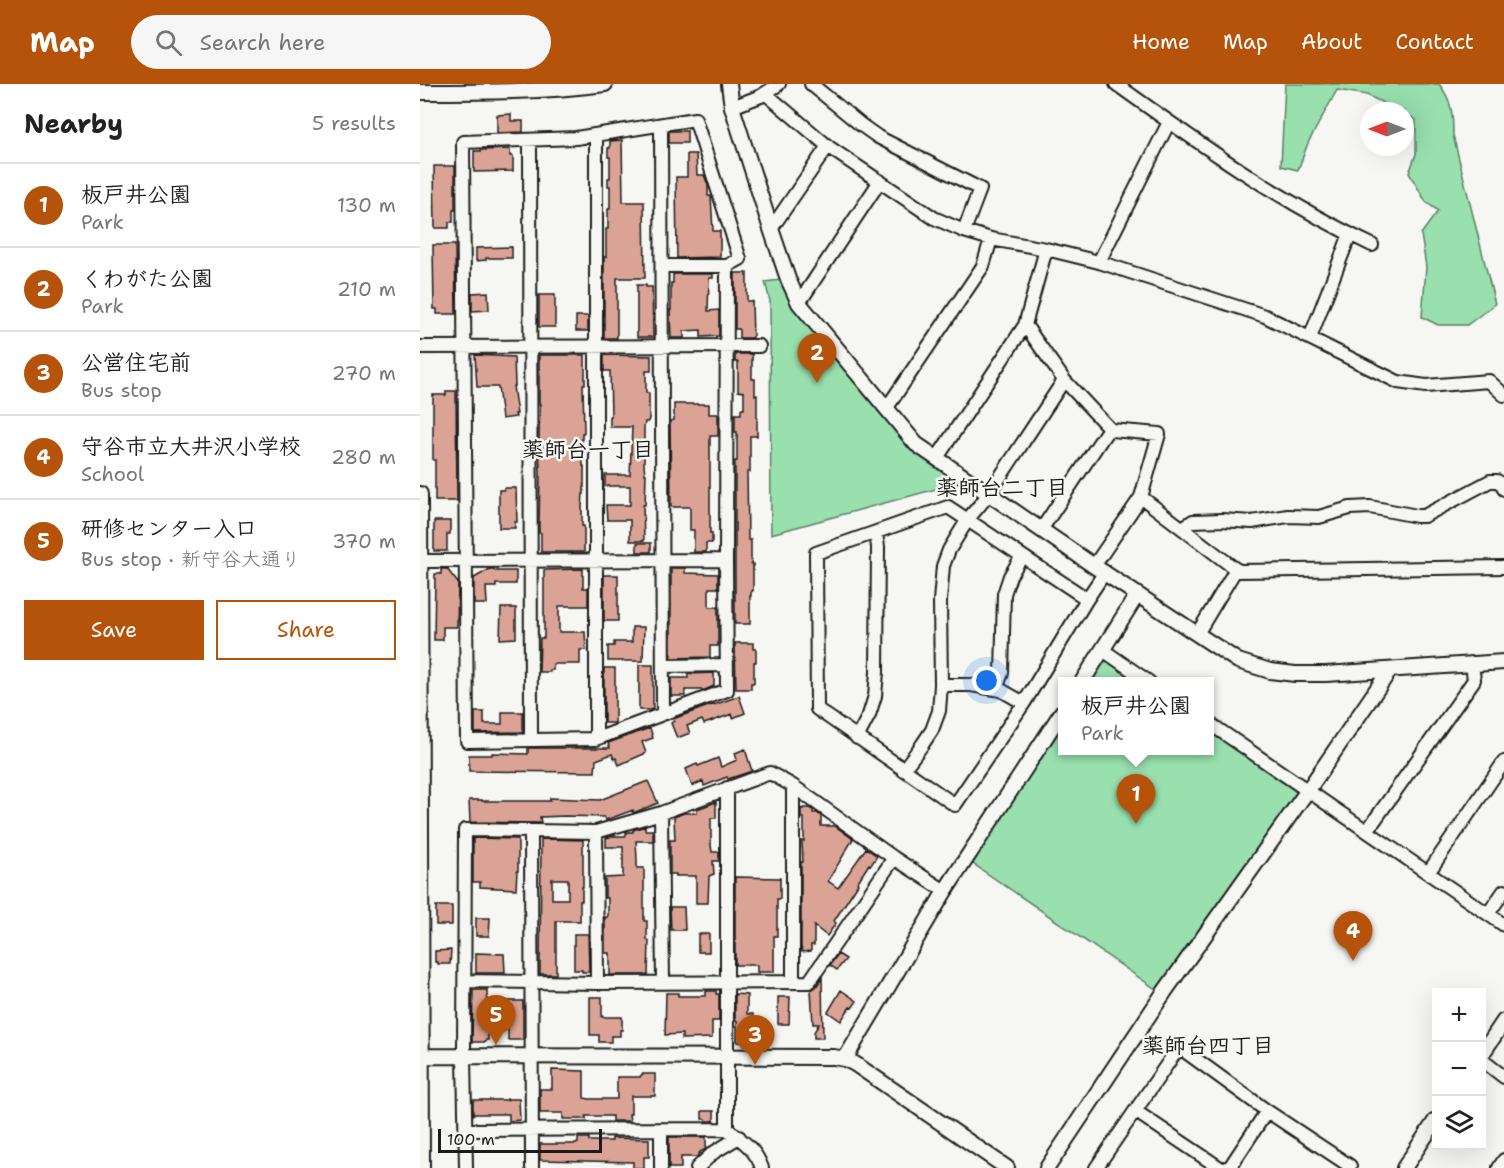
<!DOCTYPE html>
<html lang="en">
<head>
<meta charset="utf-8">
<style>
  body { margin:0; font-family:"Shantell Sans","Klee One",sans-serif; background:#f6f6f6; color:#222 }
  .controls { position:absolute; right:18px; bottom:18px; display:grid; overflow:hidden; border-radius:0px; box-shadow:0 6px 24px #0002 }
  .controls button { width:54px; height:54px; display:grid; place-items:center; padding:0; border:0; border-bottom:2px solid #e0e0e0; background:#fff; color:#222; font:30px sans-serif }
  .compass { position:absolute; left:940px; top:18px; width:54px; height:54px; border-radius:50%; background:#fff; box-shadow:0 6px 24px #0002; rotate:270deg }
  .scale { position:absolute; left:18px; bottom:15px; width:164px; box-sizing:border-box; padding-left:6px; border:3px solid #1c1c1c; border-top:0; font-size:16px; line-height:21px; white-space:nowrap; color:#1c1c1c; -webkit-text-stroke:4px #f6f6f2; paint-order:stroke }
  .you { position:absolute; left:567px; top:597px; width:21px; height:21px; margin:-15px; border:4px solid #fff; border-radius:50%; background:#1a73e8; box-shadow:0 0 0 9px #1a73e833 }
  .badge { display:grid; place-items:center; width:39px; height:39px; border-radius:50%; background:#b45309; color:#fff; font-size:20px; font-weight:700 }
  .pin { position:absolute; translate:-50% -50px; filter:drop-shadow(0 2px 3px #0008) }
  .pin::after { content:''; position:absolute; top:32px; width:21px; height:18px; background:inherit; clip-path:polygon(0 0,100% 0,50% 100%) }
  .popup { position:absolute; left:638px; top:593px; width:156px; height:78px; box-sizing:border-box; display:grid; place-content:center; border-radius:0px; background:#fff; filter:drop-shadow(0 2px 4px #0005); font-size:20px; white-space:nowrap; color:#767676 }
  .popup b { font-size:22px; color:#222 }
  .popup::after { content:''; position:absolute; left:50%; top:100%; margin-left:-12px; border:12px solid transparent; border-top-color:#fff }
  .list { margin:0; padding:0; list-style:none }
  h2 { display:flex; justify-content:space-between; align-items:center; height:78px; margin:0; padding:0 24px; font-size:26px }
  h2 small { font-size:20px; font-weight:400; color:#767676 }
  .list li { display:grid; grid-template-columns:39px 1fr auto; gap:18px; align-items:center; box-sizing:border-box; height:84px; padding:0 24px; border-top:2px solid #e0e0e0 }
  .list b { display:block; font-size:22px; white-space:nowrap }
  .list p { margin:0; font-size:20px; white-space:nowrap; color:#767676 }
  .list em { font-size:20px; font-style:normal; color:#767676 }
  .actions { display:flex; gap:12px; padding:18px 24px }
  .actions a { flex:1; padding:14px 0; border:2px solid #b45309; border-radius:0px; text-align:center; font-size:21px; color:#b45309 }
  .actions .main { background:#b45309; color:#fff }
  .icon { flex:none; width:33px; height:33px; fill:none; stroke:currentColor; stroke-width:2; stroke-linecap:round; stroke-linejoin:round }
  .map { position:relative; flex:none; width:1084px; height:1084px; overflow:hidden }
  header { display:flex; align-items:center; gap:36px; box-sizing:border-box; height:84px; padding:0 30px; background:#b45309; color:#fff }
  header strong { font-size:28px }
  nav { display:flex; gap:33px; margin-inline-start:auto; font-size:21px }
  .search { width:420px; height:54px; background:#f6f6f6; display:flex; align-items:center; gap:15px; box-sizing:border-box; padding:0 21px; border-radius:33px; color:#767676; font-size:22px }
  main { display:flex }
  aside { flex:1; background:#fff }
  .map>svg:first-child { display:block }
  .green { fill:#99e0ae; stroke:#5a7e65; stroke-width:1.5 }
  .building { fill:#dba395; stroke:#1c1c1c; stroke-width:1.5; fill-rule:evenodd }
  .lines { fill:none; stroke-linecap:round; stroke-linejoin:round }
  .minor-casing { stroke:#1c1c1c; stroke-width:16 }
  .tertiary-casing { stroke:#1c1c1c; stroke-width:18 }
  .minor { stroke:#f6f6f2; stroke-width:12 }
  .tertiary { stroke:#f6f6f2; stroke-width:14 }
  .labels { text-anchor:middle; stroke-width:5; stroke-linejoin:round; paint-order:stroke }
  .neighbourhood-label { font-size:22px; font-weight:bold; fill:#1c1c1c; stroke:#f6f6f2 }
</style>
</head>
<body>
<header>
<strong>Map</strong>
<div class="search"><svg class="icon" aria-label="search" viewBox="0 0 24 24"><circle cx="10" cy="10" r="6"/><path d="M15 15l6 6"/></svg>Search here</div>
<nav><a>Home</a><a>Map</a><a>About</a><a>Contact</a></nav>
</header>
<main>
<aside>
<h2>Nearby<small>5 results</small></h2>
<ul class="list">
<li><span class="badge">1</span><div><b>板戸井公園</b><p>Park</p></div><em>130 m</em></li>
<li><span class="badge">2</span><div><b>くわがた公園</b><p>Park</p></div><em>210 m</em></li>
<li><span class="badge">3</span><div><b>公営住宅前</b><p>Bus stop</p></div><em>270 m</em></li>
<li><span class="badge">4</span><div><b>守谷市立大井沢小学校</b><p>School</p></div><em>280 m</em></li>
<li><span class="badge">5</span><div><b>研修センター入口</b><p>Bus stop · 新守谷大通り</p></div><em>370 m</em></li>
</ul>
<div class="actions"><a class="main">Save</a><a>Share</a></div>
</aside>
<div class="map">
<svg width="1084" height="1084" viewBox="0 0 1084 1084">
  <rect width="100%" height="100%" fill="#f6f6f2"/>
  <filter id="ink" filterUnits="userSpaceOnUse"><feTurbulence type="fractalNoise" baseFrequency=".0167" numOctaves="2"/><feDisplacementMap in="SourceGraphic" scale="12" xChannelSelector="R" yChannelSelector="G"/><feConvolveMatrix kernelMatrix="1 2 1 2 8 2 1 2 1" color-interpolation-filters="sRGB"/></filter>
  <g filter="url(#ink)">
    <path class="green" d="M865,0H1019C1032,16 1033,31 1033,51L1075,220L1047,241H1018L1002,233L1006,183L1001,150L1018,127L1006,118L989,89L996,70V36L985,30V27H979L947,11L917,6L888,59L878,86L861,82Z
      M368,195L496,360L549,396L351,450L350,217L345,198Z
      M683,566L729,598H662Z
      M642,628V666H789L790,639L888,706L743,910L546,775Z"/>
    <path class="building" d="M91,30V37H103V48L77,49V31Z
      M249,47H267V59H249Z
      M202,56L203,118H224L225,194H197V254H184V173H186V145H188V125H190V102H188V94H190V73H188V64H190V57Z
      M90,65V72H93V87L54,88V67H61V66Z
      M267,70H276L277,91H284L288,101V112H291L293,147H300V173L257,174L256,93H267Z
      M14,82H35V126H33V138H29V144H15Z
      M13,161H35L36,230H17V225H14Z
      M92,163V174H66V176L56,177V164Z
      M315,189H327V217H332L333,254H319V245H315Z
      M253,190H293V194H289L288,227L299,226V252L281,253V246L264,247V254H251L250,226H251V199H253Z
      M217,201H226V203H232L233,253H217Z
      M68,208L69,226L52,227V209Z
      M119,211H135V243H119Z
      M156,232H168V247H156Z
      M315,270H332V295H335V311H337V352H330V388H327L328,456H331V480H333V507H331V512H330V540H315V377H317V348H315V330H321V325H324V308L318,307V278H315Z
      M55,271L94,273L95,302H93L97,330H95L96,333L82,335L78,303H57Z
      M119,271H165V300H163L164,349H162V367L163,382H164V410H163L162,423V442H164V468H121V449H119V440L120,389L119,352L120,320H119Z
      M184,271L231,272V287H226V309H229V334L228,338H225L224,343V381L225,390H226L225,421H223L224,457H210V436H187L186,421H210V402H185V391H210L212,343H190V332H191L190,287H184Z
      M26,307H36L37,417H15V376H13V311H26Z
      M254,320H289V330H298V352H290V449H292V459H286V468H274V446H270V423H251L250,337L254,336Z
      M84,404H96L97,438H95V444H79V406H84Z
      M14,437H30V450H27V467H14Z
      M217,459H231V468H217Z
      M251,484H265V489L298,490V504H289V523H298V562H290V573L251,574Z
      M21,485H27L38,499L37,543H23V556H14L15,494V490H21Z
      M70,485H74L75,487H96V500H76V503H66L67,520H54V494Z
      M163,485V504H168V522H139V548H165L166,566H160V580H133V586H130V588H119L120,554H124V486Z
      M184,491H198V537H184Z
      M81,524H96V554L80,555Z
      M212,543H224L223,577H188V562H194V558H212Z
      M315,559H333V565H336V578H334V599H331V605H316Z
      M219,581H233V625L229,626H219Z
      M184,584H195V639H184Z
      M294,589V602L285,606H265V612H251V594H268V590Z
      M319,612L325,629L313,634L312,630L284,640L282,636L267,642L270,649L257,654L251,639L254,637L253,635L294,620V621Z
      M55,628H64V640H82V628H103V648L55,649Z
      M230,644L233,654L222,658L226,669L199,681L196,674L194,675L192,670L176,676L175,688L49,687V671H72V669L108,670V664H190L188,659Z
      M325,665L332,687L308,695L307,693L284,702L283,697L272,702L266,685L277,680L278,682L298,674L301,683L317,676L315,669Z
      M228,697L238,719L213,729V726L186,736L184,733L145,732L120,733L121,739L50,738L49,716H62V717H130V714L180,716Z
      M296,718V734H291V761L292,768H299V777H293L294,790L289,792L288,819H276V792H256V790H250V756H255L254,733L264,729H277V725Z
      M383,724H389L393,726V729H397L401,732V742H415L433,755L408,797L418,804L446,764L457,772L451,781L449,780L437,799L438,800L414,837L416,839L407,852L394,842V861H391V867L382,868L381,862V778H383L382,757H384V734H381V725H383Z
      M225,742V746H233V757H216L217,776V784H224V837H227V856L229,857L228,891H190V869H185V833H188V814H185V794L203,793V763H186V754L193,752H206V748H213V746Z
      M53,754L98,755V787H97L96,805L60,803V798H53Z
      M121,755L163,756V803H162V817H160V837H136V890H120ZM132,795H148V815H132Z
      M315,793L360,794V815H357V852H354V888H337V881H315Z
      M16,822H32V841H16Z
      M250,823H264L265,846H251Z
      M56,834H70L69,852H56Z
      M154,850H168L169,888H162V886H154Z
      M278,850H289V868H278Z
      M31,866L30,880H18V878H15V867Z
      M56,869L84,870L85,889H56Z
      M418,870L426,875L417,886L410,881Z
      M402,894L403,954H394V948L399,940H393L391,906L396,903Z
      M53,906H67L68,956H66V958H52Z
      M421,906L437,917L432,924L430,923L421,937L408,928Z
      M286,907H296V910H299V937H292V954L262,955V950L245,951L246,909H258V912H286Z
      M315,910L327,911V930H333V958H317V937H315Z
      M170,913H182V933H202V946H200V952H191V958H179V951H170Z
      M358,913H370L369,940H358Z
      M88,917H103V956H88Z
      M132,986L164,987V1014L169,1015H197V993H220L222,990H235V1012H211V1030H209L210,1037H192V1032H166V1035H143V1029H120V1005H132Z
      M87,1015H99L100,1036L89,1037V1030H53V1016H87Z
      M282,1027H294V1037H286V1035H282Z
      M249,1053H286V1065L280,1068L277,1073H261V1084H249Z
      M158,1054H169V1057H192V1054L229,1055V1073H224V1084H213V1078L120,1076V1060H156L158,1059Z"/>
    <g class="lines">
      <g class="minor-casing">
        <path id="minor" d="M391,0L441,41L458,53L560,105L544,147
          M696,0C778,59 861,118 952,161
          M345,9L410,64L514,134L544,147L571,155L626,165L679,178L845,232L978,298L1006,302L1069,297L1084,311
          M312,23L341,12L359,0
          M241,41L243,630
          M176,52V655
          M110,56L111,656
          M351,145L408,62
          M626,165L605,241L644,296L691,346L739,350L721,413L674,482
          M679,178L749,38
          M242,182H307L320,175L275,35L156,54L43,58L47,657L176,655L307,606L306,476L307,182
          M379,219L460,97
          M890,254L930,150
          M0,263L339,262
          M466,325L563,182L571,155
          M517,374L605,241
          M721,413L818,487L1084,483
          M762,444L773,437L802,436L832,438L868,432L899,433L930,424L950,423L997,432H1004L1070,397H1077L1082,400L1084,405
          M621,446L689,344
          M0,477L306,476
          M667,515L528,423L396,469L397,625L535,721L604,619L667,515L685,488
          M777,550L816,485
          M683,566L729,598
          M243,582L307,581
          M521,601H551L581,606L604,619
          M576,605L582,589L584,510L590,492L602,472
          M789,639L1084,841
          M437,654L449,631L455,612L457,588L458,463L456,449
          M483,686L502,661L512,646L519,627L521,601L520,517L523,482L529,466L548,435L569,410L644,296
          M373,702V898
          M241,729L243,898
          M111,747L112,1084
          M947,747L1054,596L1052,580
          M176,748L177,899
          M1008,789L1084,678
          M1068,830L1084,807
          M45,897L177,899L389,898L474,774
          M1062,976L1084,993
          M715,1027L800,1084
          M241,1045V1084
          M307,1045V704
          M46,1046L307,1045C322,1056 336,1066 342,1084
          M46,1084L44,972L45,746L176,748L241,729L350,689L373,702L474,774L525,807
          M277,1084L293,1069L319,1053
          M676,1084L759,963L847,1027L930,1082L929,1084
          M806,1084L810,1083L847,1027
          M1079,1084L1084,1076"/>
      </g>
      <g class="tertiary-casing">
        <path id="tertiary" d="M309,0L312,23L351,145L368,195L379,219L496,360L674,482L818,577L850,587L875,590H906L1084,578
          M0,8C62,8 124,8 185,0
          M0,410L2,1084
          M662,598L717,511
          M1062,970L1084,937
          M0,972L414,973L425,975L435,980L587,1084
          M425,975L525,807L642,628
          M627,1084L745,907L888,706L970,586
          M984,1084L1016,1036"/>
      </g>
      <use href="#minor" class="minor"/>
      <use href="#tertiary" class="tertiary"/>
    </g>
  </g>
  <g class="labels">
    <g class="neighbourhood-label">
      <text x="168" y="373">薬師台一丁目</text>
      <text x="582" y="411">薬師台二丁目</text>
      <text x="788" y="969">薬師台四丁目</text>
    </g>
  </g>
</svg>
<div class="controls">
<button>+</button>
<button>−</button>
<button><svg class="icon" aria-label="layers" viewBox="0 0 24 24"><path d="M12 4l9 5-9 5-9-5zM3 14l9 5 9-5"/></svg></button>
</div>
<svg class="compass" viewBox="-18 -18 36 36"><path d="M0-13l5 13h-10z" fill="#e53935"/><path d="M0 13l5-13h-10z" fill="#767676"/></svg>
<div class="scale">100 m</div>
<div class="you"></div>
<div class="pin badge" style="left:716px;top:740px">1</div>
<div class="popup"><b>板戸井公園</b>Park</div>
<div class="pin badge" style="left:397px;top:299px">2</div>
<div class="pin badge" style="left:335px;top:981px">3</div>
<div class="pin badge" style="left:933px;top:877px">4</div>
<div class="pin badge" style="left:76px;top:961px">5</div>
</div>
</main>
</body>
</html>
